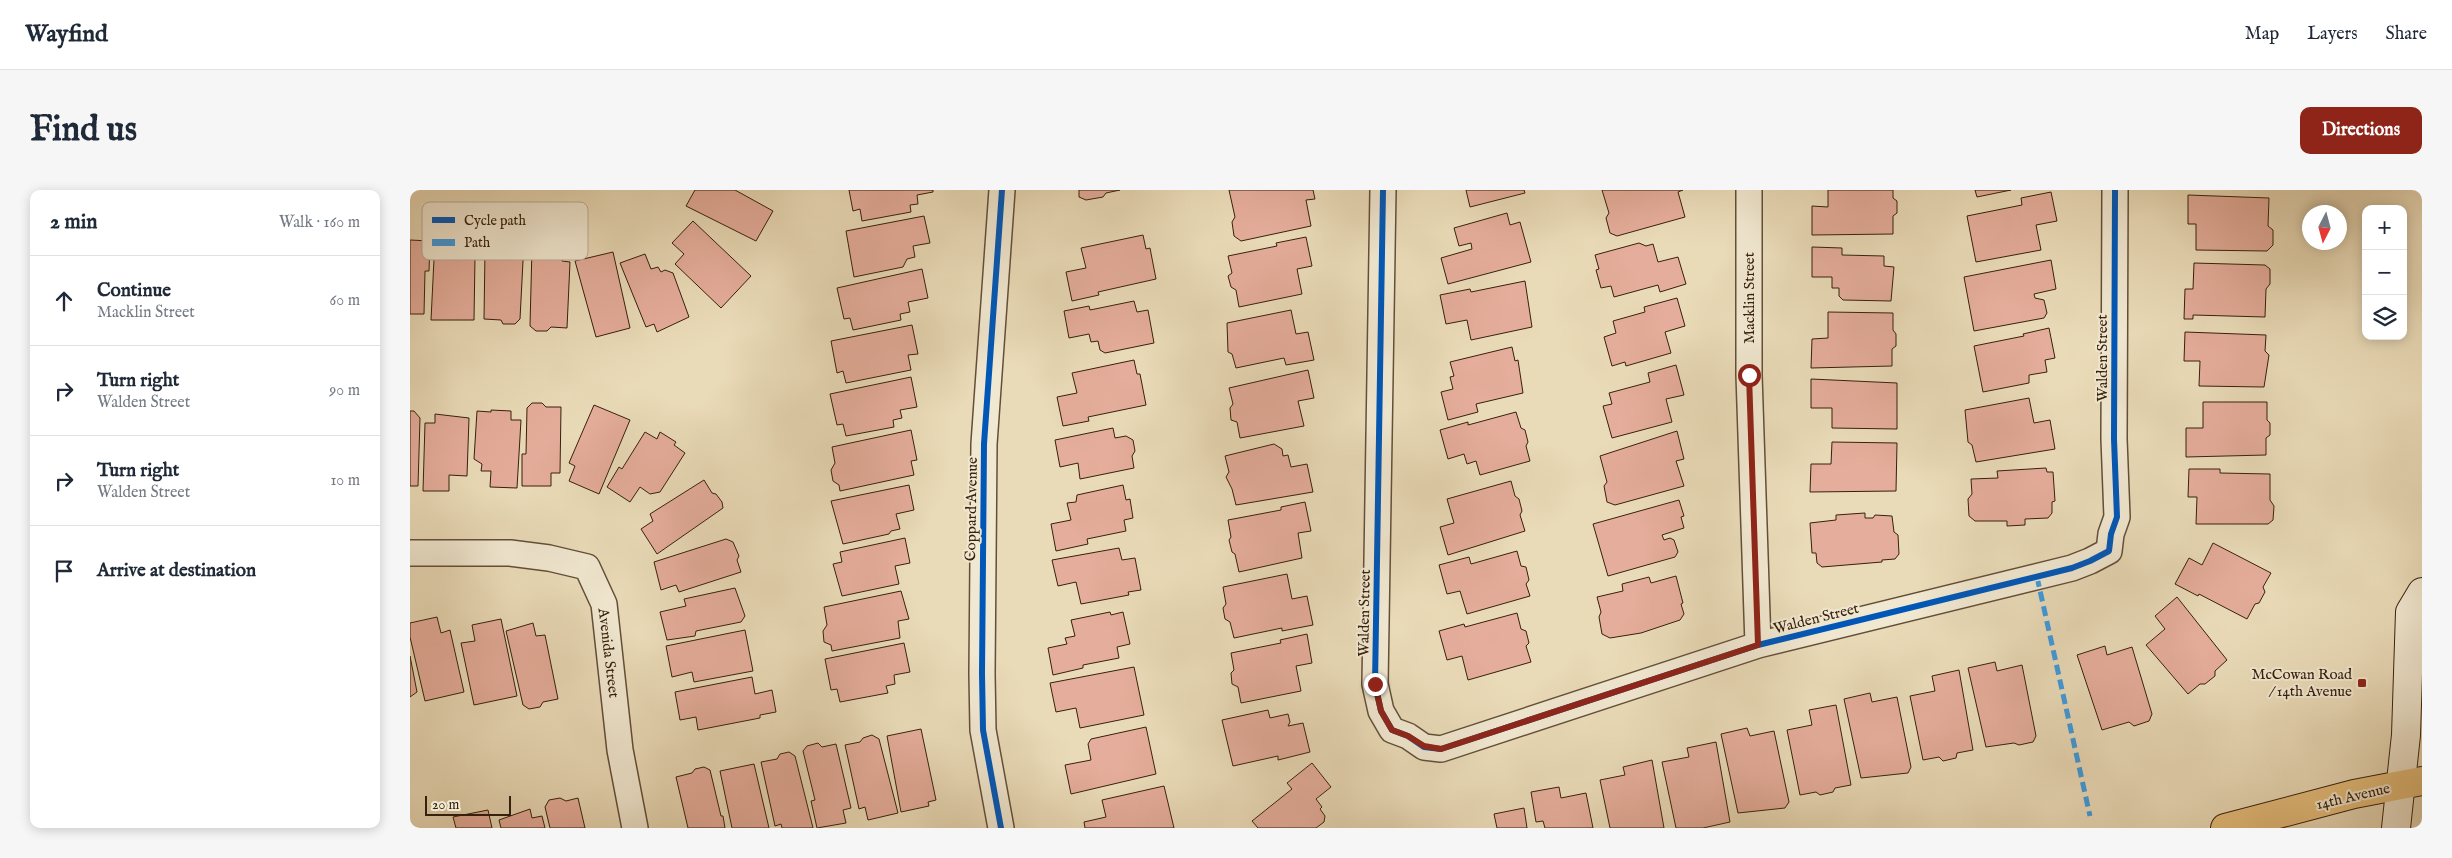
<!DOCTYPE html>
<html lang="en">
<head>
<meta charset="utf-8">
<style>
  body { margin:0; font-family:"IM FELL English",serif; background:#f6f6f7; color:#1f2937 }
  .controls { position:absolute; right:15px; top:15px; display:grid; overflow:hidden; border-radius:10px; box-shadow:0 2px 12px #0003 }
  .controls button { width:45px; height:45px; display:grid; place-items:center; padding:0; border:0; border-bottom:1px solid #e0e1e3; background:#fff; color:#1f2937; font:25px sans-serif }
  .compass { position:absolute; left:1892px; top:15px; width:45px; height:45px; border-radius:50%; background:#fff; box-shadow:0 2px 12px #0003; rotate:186deg }
  .scale { position:absolute; left:15px; bottom:12px; width:86px; box-sizing:border-box; padding-left:5px; border:2px solid #36200e; border-top:0; font-size:14px; line-height:18px; white-space:nowrap; color:#36200e; -webkit-text-stroke:4px #f1e8d1; paint-order:stroke }
  .stop { position:absolute; width:15px; height:15px; margin:-11px; border:4px solid #8f2418; border-radius:50%; background:#fff }
  .stop.end { background:#8f2418; border-color:#fff; box-shadow:0 1px 5px #0008 }
  .list { margin:0; padding:0; list-style:none }
  h2 { display:flex; justify-content:space-between; align-items:center; height:65px; margin:0; padding:0 20px; font-size:21px }
  h2 small { font-size:16px; font-weight:400; color:#747a83 }
  .list li { display:grid; grid-template-columns:32px 1fr auto; gap:15px; align-items:center; box-sizing:border-box; height:90px; padding:0 20px; border-top:1px solid #e0e1e3 }
  .list b { display:block; font-size:19px; white-space:nowrap }
  .list p { margin:0; font-size:16px; white-space:nowrap; color:#747a83 }
  .list em { font-size:16px; font-style:normal; color:#747a83 }
  .icon { flex:none; width:28px; height:28px; fill:none; stroke:currentColor; stroke-width:2; stroke-linecap:round; stroke-linejoin:round }
  .map { position:relative; flex:none; width:2012px; height:638px; overflow:hidden; border-radius:10px }
  header { display:flex; align-items:center; gap:30px; box-sizing:border-box; height:70px; padding:0 25px; background:#fff; border-bottom:1px solid #e0e1e3 }
  header strong { font-size:24px }
  nav { display:flex; gap:28px; margin-inline-start:auto; font-size:18px }
  .intro { display:flex; align-items:center; justify-content:space-between; box-sizing:border-box; height:120px; padding:0 30px }
  h1 { margin:0; font-size:35px }
  .button { padding:12px 22px; border-radius:10px; background:#8f2418; color:#fff; font-size:18px; font-weight:700 }
  main { display:flex; gap:30px; padding:0 30px }
  aside { flex:1; background:#fff; border-radius:10px; box-shadow:0 2px 12px #0003 }
  .map>svg:first-child { display:block }
  .building { fill:#e5ad9b; stroke:#36200e }
  .lines { fill:none; stroke-linecap:round; stroke-linejoin:round }
  .street-casing { stroke:#634f38; stroke-width:28 }
  .secondary-casing { stroke:#36200e; stroke-width:30 }
  .primary-casing { stroke:#36200e; stroke-width:30 }
  .street { stroke:#f1e8d1; stroke-width:25 }
  .secondary { stroke:#f1e8d1; stroke-width:28 }
  .primary { stroke:#e5be7c; stroke-width:28 }
  .quiet { stroke:#3e9bde; stroke-width:5; stroke-dasharray:10 5; stroke-linecap:butt }
  .cycleway-casing { stroke:#f1e8d1; stroke-width:9 }
  .cycleway { stroke:#0057b8; stroke-width:6 }
  .route { stroke:#8f2418; stroke-width:6 }
  .poi-dot { fill:#8f2418; stroke:#f1e8d1; stroke-width:2 }
  .labels { text-anchor:middle; stroke-width:4; stroke-linejoin:round; paint-order:stroke }
  .street-label { font-size:15px; fill:#36200e; stroke:#f1e8d1 }
  .poi-label { font-size:15px; fill:#36200e; stroke:#f1e8d1; text-anchor:end }
  .key { fill:#f1e8d1; stroke:#b9ac96; stroke-width:1 }
  .key-label { font-size:14px; fill:#36200e }
</style>
</head>
<body>
<header>
<strong>Wayfind</strong>
<nav><a>Map</a><a>Layers</a><a>Share</a></nav>
</header>
<div class="intro"><h1>Find us</h1><a class="button">Directions</a></div>
<main>
<aside>
<h2>2 min<small>Walk · 160 m</small></h2>
<ul class="list">
<li><svg class="icon" aria-label="ahead" viewBox="0 0 24 24"><path d="M12 20V5M6 11l6-6 6 6"/></svg><div><b>Continue</b><p>Macklin Street</p></div><em>60 m</em></li>
<li><svg class="icon" aria-label="right" viewBox="0 0 24 24"><path d="M7 20v-9h11M14 6l5 5-5 5"/></svg><div><b>Turn right</b><p>Walden Street</p></div><em>90 m</em></li>
<li><svg class="icon" aria-label="right" viewBox="0 0 24 24"><path d="M7 20v-9h11M14 6l5 5-5 5"/></svg><div><b>Turn right</b><p>Walden Street</p></div><em>10 m</em></li>
<li><svg class="icon" aria-label="arrive" viewBox="0 0 24 24"><path d="M6 21V4h12l-3 4 3 4H6"/></svg><div><b>Arrive at destination</b></div></li>
</ul>
</aside>
<div class="map">
<svg width="2012" height="638" viewBox="0 0 2012 638">
  <rect width="100%" height="100%" fill="#eadbb8"/>
  <filter id="stains"><feTurbulence type="fractalNoise" baseFrequency=".004" numOctaves="4"/><feColorMatrix values="0 0 0 0 .2 0 0 0 0 .09 0 0 0 0 .02 0 0 0 .5 -.17"/></filter>
  <radialGradient id="worn" r=".72"><stop offset=".6" stop-color="#630" stop-opacity="0"/><stop offset="1" stop-color="#630" stop-opacity=".3"/></radialGradient>
  <path class="building" d="M285,0H325L363,21L346,51L276,16Z
    M439,0H523V2L507,5L508,14L500,15L501,22L452,31L450,19L443,21Z
    M669,0H710L696,3L693,7L676,10L669,7Z
    M819,0H903L905,9L896,10L901,36L831,51L824,46L822,32L825,27Z
    M1056,0H1114L1115,3L1060,17Z
    M1192,0H1273L1268,2L1275,27L1207,46L1200,43L1196,28L1199,23Z
    M1418,0H1483V8L1487,11V23L1483,26V44L1402,45V16L1418,17Z
    M1565,0H1601L1567,7Z
    M1641,2L1647,31L1626,35L1631,60L1566,72L1557,26L1612,15L1611,8Z
    M1778,5L1859,8L1858,36L1863,40V55L1857,61L1786,60V34H1778Z
    M1097,23L1100,35L1110,32L1121,72L1038,94L1031,68L1062,59L1061,53L1049,56L1044,38Z
    M514,26L520,53L503,56L505,67L497,69L493,77L444,87L436,41Z
    M283,31L341,86L311,118L265,74L274,64L262,53Z
    M733,45L736,59L740,58L746,89L688,102L689,105L662,111L656,82L676,78L671,58Z
    M896,47L902,76L887,79L892,104L829,117L826,100L821,97L818,86L822,83L818,66L867,56L866,53Z
    M25,49L55,50L54,66H65L64,130H21Z
    M85,49L114,52L110,129L105,134H93L91,130L74,129L75,61H85Z
    M0,50L20,51L19,81H15L14,124H0Z
    M1229,53L1236,56L1243,54L1248,72L1268,67L1276,94L1250,102L1248,95L1204,107L1201,96L1191,98L1186,80L1189,79L1185,65Z
    M136,56L153,57L152,71L160,72L157,138L141,137L137,141H126L120,136L122,58H136Z
    M1402,57L1432,58V65L1474,66V76L1484,77L1481,111L1433,110L1429,106V98H1422V87H1402Z
    M203,62L220,138L186,147L165,71Z
    M235,64L241,79L248,77L251,82L255,80L263,83L279,127L247,142L244,134L236,137L210,73Z
    M1641,70L1646,99L1624,104L1625,108L1634,110L1637,123L1634,128L1564,141L1554,87Z
    M1784,73L1855,75L1860,79V94L1856,99L1855,127L1783,125V129H1774L1775,99H1783Z
    M512,79L518,108L498,112L500,122L490,124L491,130L443,140L440,128L434,129L427,98Z
    M1115,91L1122,137L1061,150L1057,130L1036,134L1030,105L1060,99L1061,102Z
    M1267,108L1275,136L1255,142L1261,163L1216,176L1215,172L1202,176L1194,147L1206,143L1203,131L1235,122L1234,117Z
    M724,111L727,122L738,120L744,153L695,163L690,160L688,151L681,152L679,144L659,148L654,121L679,116L680,120Z
    M881,120L886,144L898,142L904,170L876,175L874,168L826,178L822,164L818,162L817,133Z
    M1418,122L1483,123V140L1486,144V156L1482,159V176L1401,178L1402,149L1418,148Z
    M502,135L508,164L498,165L501,180L436,193L433,181L427,183L421,151Z
    M1639,138L1645,168L1635,170L1637,182L1619,185V193L1573,202L1564,156L1614,146L1613,144Z
    M1775,142L1856,145L1855,161L1859,165L1854,197L1789,196L1790,171H1774Z
    M1102,157L1105,171L1108,170L1113,203L1066,214L1068,222L1038,230L1031,202L1043,199L1040,187L1044,186L1040,172Z
    M724,170L727,184H730L736,215L678,227L679,231L653,236L647,207L667,203L662,183Z
    M1266,175L1274,205L1256,209L1262,232L1202,248L1193,216L1202,214L1199,203L1240,192L1238,183Z
    M898,180L904,208L888,211L894,236L830,248L827,232L821,230L820,218L823,214L819,198Z
    M501,187L507,217L490,220L492,228L483,230L484,237L436,246L433,234L427,235L420,204Z
    M1401,189L1487,193V239L1422,238V218H1401Z
    M1619,208L1624,233L1640,230L1645,259L1566,272L1562,255L1558,252L1555,220Z
    M1793,212H1857V230L1860,233V245L1856,248V265L1776,267V238H1793Z
    M122,213H132L136,217H151L150,283H141V296H112V264H116L117,218Z
    M184,215L220,230L189,304L159,291L165,276L159,273Z
    M81,220L101,221V230H111L107,298L80,297L81,281H71L72,274L64,269L67,221L81,222Z
    M0,221H4L10,228L8,296H0Z
    M1106,222L1111,238L1115,240L1118,252L1116,256L1120,271L1070,285L1066,271L1057,274L1054,264L1038,269L1030,240L1058,232V235Z
    M25,224L59,228L57,286L39,285V301H13L15,233H25Z
    M703,238L705,248L716,246L723,250L725,261L722,266L724,278L670,289L668,273L650,277L645,250Z
    M501,240L507,270L501,271L504,285L430,301L429,295L423,291L421,280L425,273L422,257Z
    M1267,241L1274,269L1266,271L1274,296L1205,315L1197,312L1194,296L1197,292L1190,266Z
    M235,242L247,249L250,242L266,252L264,255L275,263L250,302L240,304L230,297L220,312L197,297L209,277L212,279Z
    M1422,252L1487,253L1486,301L1400,302L1401,274H1421Z
    M864,254L872,259L873,266L878,265L881,277L897,274L903,302L826,315L822,299L816,287L819,282L815,266Z
    M1636,278L1637,282H1643L1645,311L1642,312V323L1638,328L1615,329V335L1597,336V331H1565L1559,326L1558,309L1562,304L1561,289L1588,288L1587,281Z
    M1779,279H1810V283L1860,284V310L1864,316L1863,330L1858,334H1786L1787,307H1778Z
    M294,290L302,303L306,304L312,312L313,318L247,364L231,339L243,331L240,324Z
    M1101,291L1105,306L1109,309L1112,321L1110,325L1115,341L1038,365L1030,337L1044,333L1037,309Z
    M499,295L504,320L486,324L490,339L481,341L479,344L433,354L421,311Z
    M713,295L716,310L720,309L723,328L714,330L716,341L677,349L678,354L646,361L641,334L661,330L657,313L666,312L667,305Z
    M1269,310L1274,326L1271,327L1274,338L1252,345L1254,350L1260,348L1264,350L1268,362L1265,367L1198,386L1183,334Z
    M895,312L901,341L888,343L892,368L829,382L825,364L822,362L819,350L821,347L818,330L871,320V317Z
    M1455,323V328H1463L1465,325L1482,326L1484,342L1488,345L1489,364L1485,369L1472,370V372L1412,377L1407,373L1406,363H1402L1400,333L1426,330V325Z
    M495,348L500,373L485,376L489,394L432,406L423,374L432,372L430,362Z
    M316,349L323,352L329,366L327,370L331,382L269,402L266,395L251,400L244,372Z
    M1803,353L1861,383L1853,397L1855,402L1849,413L1845,414L1837,429L1789,404L1788,406L1765,394L1779,368L1792,375Z
    M709,358L712,370L725,368L731,400L718,402L719,405L671,414L666,392L648,396L642,370Z
    M1107,361L1111,376L1116,377L1119,390L1116,394L1120,406L1057,424L1050,401L1037,404L1029,375L1059,367L1061,374Z
    M877,384L882,409L897,406L903,435L872,441V438L824,448L820,432L815,429L813,418L816,414L813,397Z
    M1266,386L1273,413L1271,414L1274,424L1270,430L1231,443L1200,448L1192,444L1189,427L1191,422L1187,407L1213,401L1212,394L1239,387L1241,393Z
    M325,398L335,426L331,432L286,441L285,446L257,450L250,422L276,416L274,409Z
    M491,401L499,429L488,431L490,448L422,461L421,455L414,452L413,441L417,435L414,417Z
    M1767,407L1817,470L1805,481V486L1795,494H1790L1778,504L1736,455L1755,439L1745,426Z
    M700,422L701,425L713,422L720,454L707,457L709,468L673,475V478L643,485L638,458L657,454L655,448L665,446L661,430Z
    M1107,423L1111,439L1116,441L1119,453L1116,456L1121,472L1058,490L1052,466L1037,470L1029,441L1054,434L1055,437Z
    M27,427L31,443L40,440L54,502L15,511L0,447V433Z
    M91,429L107,506L64,515L51,453L65,451L62,435Z
    M123,433L126,446L135,445L148,509L133,512L130,517L119,519L113,515L96,441Z
    M335,440L343,481L284,492L282,482L262,487L256,456Z
    M897,444L902,473L886,476L891,501L831,513L828,497L822,494L821,483L824,480L821,463L871,453L870,450Z
    M494,453L500,482L484,485L485,494L476,496L478,503L430,512L427,499L421,500L415,469Z
    M1695,456L1697,465L1722,457L1742,524L1739,531L1724,536L1719,532L1692,540L1667,465Z
    M0,466L7,502L0,507Z
    M1585,472L1587,481L1612,475L1626,546L1623,552L1609,555L1604,553L1576,557L1558,478Z
    M724,477L734,525L670,538L666,518L646,522L640,493Z
    M1549,480L1563,560L1547,563L1546,568L1533,571L1529,567L1513,570L1500,506L1525,501L1522,486Z
    M342,487L345,504L362,500L366,522L350,525V528L288,540L286,527L270,530L265,502Z
    M1460,503L1462,512L1487,507L1501,577L1498,583L1451,588L1434,509Z
    M1426,515L1441,595L1425,598L1423,602L1410,605L1406,602L1390,605L1377,540L1402,535L1399,520Z
    M858,520L860,528L878,524L880,532L878,536L893,533L900,562L868,570V566L823,576L812,530Z
    M736,537L746,584L661,604L655,575L681,570L678,554L681,549Z
    M1337,538L1340,546L1364,541L1379,612L1375,618L1328,623L1311,544Z
    M511,539L526,610L518,612L519,616L491,622L477,546Z
    M462,545L469,549L488,623L458,630L455,617L449,619L435,555L450,552L453,548Z
    M1306,552L1320,632L1293,638H1266L1252,572L1279,567L1277,558Z
    M408,553L412,557L426,554L441,618L433,620L436,633L407,638L401,611L405,610L393,561L397,556Z
    M379,562L385,566L403,638H372L371,634L365,636L351,572L367,569L370,564Z
    M1242,570L1254,638H1200L1190,590L1215,585L1213,577Z
    M902,573L921,597L906,609L912,617L910,619L915,626L914,632L906,638H848L842,631L882,599L877,593Z
    M344,574L359,638H322L310,581Z
    M294,577L300,580L311,626H313L315,638H278L266,587L282,583L285,579Z
    M754,596L764,638H675L674,632L696,627L692,610Z
    M1149,597L1151,608L1176,603L1183,638H1135L1133,631L1126,632L1121,602Z
    M150,608L156,611L168,608L175,638H140L135,617L139,610Z
    M1114,618L1117,638H1087L1084,624Z
    M120,619L122,628L132,626L135,638H91L89,630Z
    M78,620L82,638H46L43,627Z"/>
  <g class="lines">
    <g class="street-casing">
      <path id="street" d="M973,0L965,494L971,521L982,540L998,546L1014,557L1031,559L1348,455L1662,378L1680,371L1699,361L1701,344L1707,327L1704,249L1705,0
        M1339,0V185L1348,455
        M0,363H100L139,368L177,377L194,414L210,560L225,638
        M591,638L573,540L572,484L574,254L592,0"/>
    </g>
    <g class="secondary-casing">
      <path id="secondary" d="M1986,638L1996,545L2000,422L2012,402"/>
    </g>
    <g class="primary-casing">
      <path id="primary" d="M1815,638L1944,604L2012,591"/>
    </g>
    <use href="#street" class="street"/>
    <use href="#secondary" class="secondary"/>
    <use href="#primary" class="primary"/>
    <path class="quiet" d="M1627,387L1680,626"/>
    <g class="cycleway-casing">
      <path id="cycleway" d="M973,0L965,494L971,521L982,540L998,546L1014,557L1031,559L1348,455L1662,378L1680,371L1699,361L1701,344L1707,327L1704,249L1705,0
        M591,638L573,540L572,484L574,254L592,0"/>
    </g>
    <use href="#cycleway" class="cycleway"/>
  </g>
  <g class="lines">
    <path class="route" d="M965,494L971,521L982,540L998,546L1014,556L1031,559L1348,455L1339,185"/>
  </g>
  <rect class="poi-dot" x="1947" y="488" width="10" height="10" rx="2.5"/>
  <g class="labels">
    <g class="street-label">
      <text transform="translate(1339 108) rotate(-90)" y="5">Macklin Street</text>
      <text transform="translate(1692 168) rotate(-90)" y="5">Walden Street</text>
      <text transform="translate(561 319) rotate(-89)" y="5">Coppard Avenue</text>
      <text transform="translate(954 423) rotate(-89)" y="5">Walden Street</text>
      <text transform="translate(1406 428) rotate(-14)" y="5">Walden Street</text>
      <text transform="translate(199 463) rotate(83)" y="5">Avenida Street</text>
      <text transform="translate(1943 606) rotate(-13)" y="5">14th Avenue</text>
    </g>
    <g class="poi-label">
      <text x="1942" y="489">McCowan Road<tspan x="1942" dy="17">/ 14th Avenue</tspan></text>
    </g>
  </g>
  <rect x="12" y="12" width="166" height="58" rx="8" class="key"/>
  <rect x="22" y="27" width="23" height="6" fill="#0057b8"/>
  <rect x="22" y="49" width="23" height="7" fill="#3e9bde"/>
  <g class="key-label">
    <text x="54" y="35">Cycle path</text>
    <text x="54" y="57">Path</text>
  </g>
  <rect width="100%" height="100%" filter="url(#stains)"/>
  <rect width="100%" height="100%" fill="url(#worn)"/>
</svg>
<div class="controls">
<button>+</button>
<button>−</button>
<button><svg class="icon" aria-label="layers" viewBox="0 0 24 24"><path d="M12 4l9 5-9 5-9-5zM3 14l9 5 9-5"/></svg></button>
</div>
<svg class="compass" viewBox="-18 -18 36 36"><path d="M0-13l5 13h-10z" fill="#e53935"/><path d="M0 13l5-13h-10z" fill="#747a83"/></svg>
<div class="scale">20 m</div>
<div class="stop" style="left:1339px;top:185px"></div>
<div class="stop end" style="left:965px;top:494px"></div>
</div>
</main>
</body>
</html>
